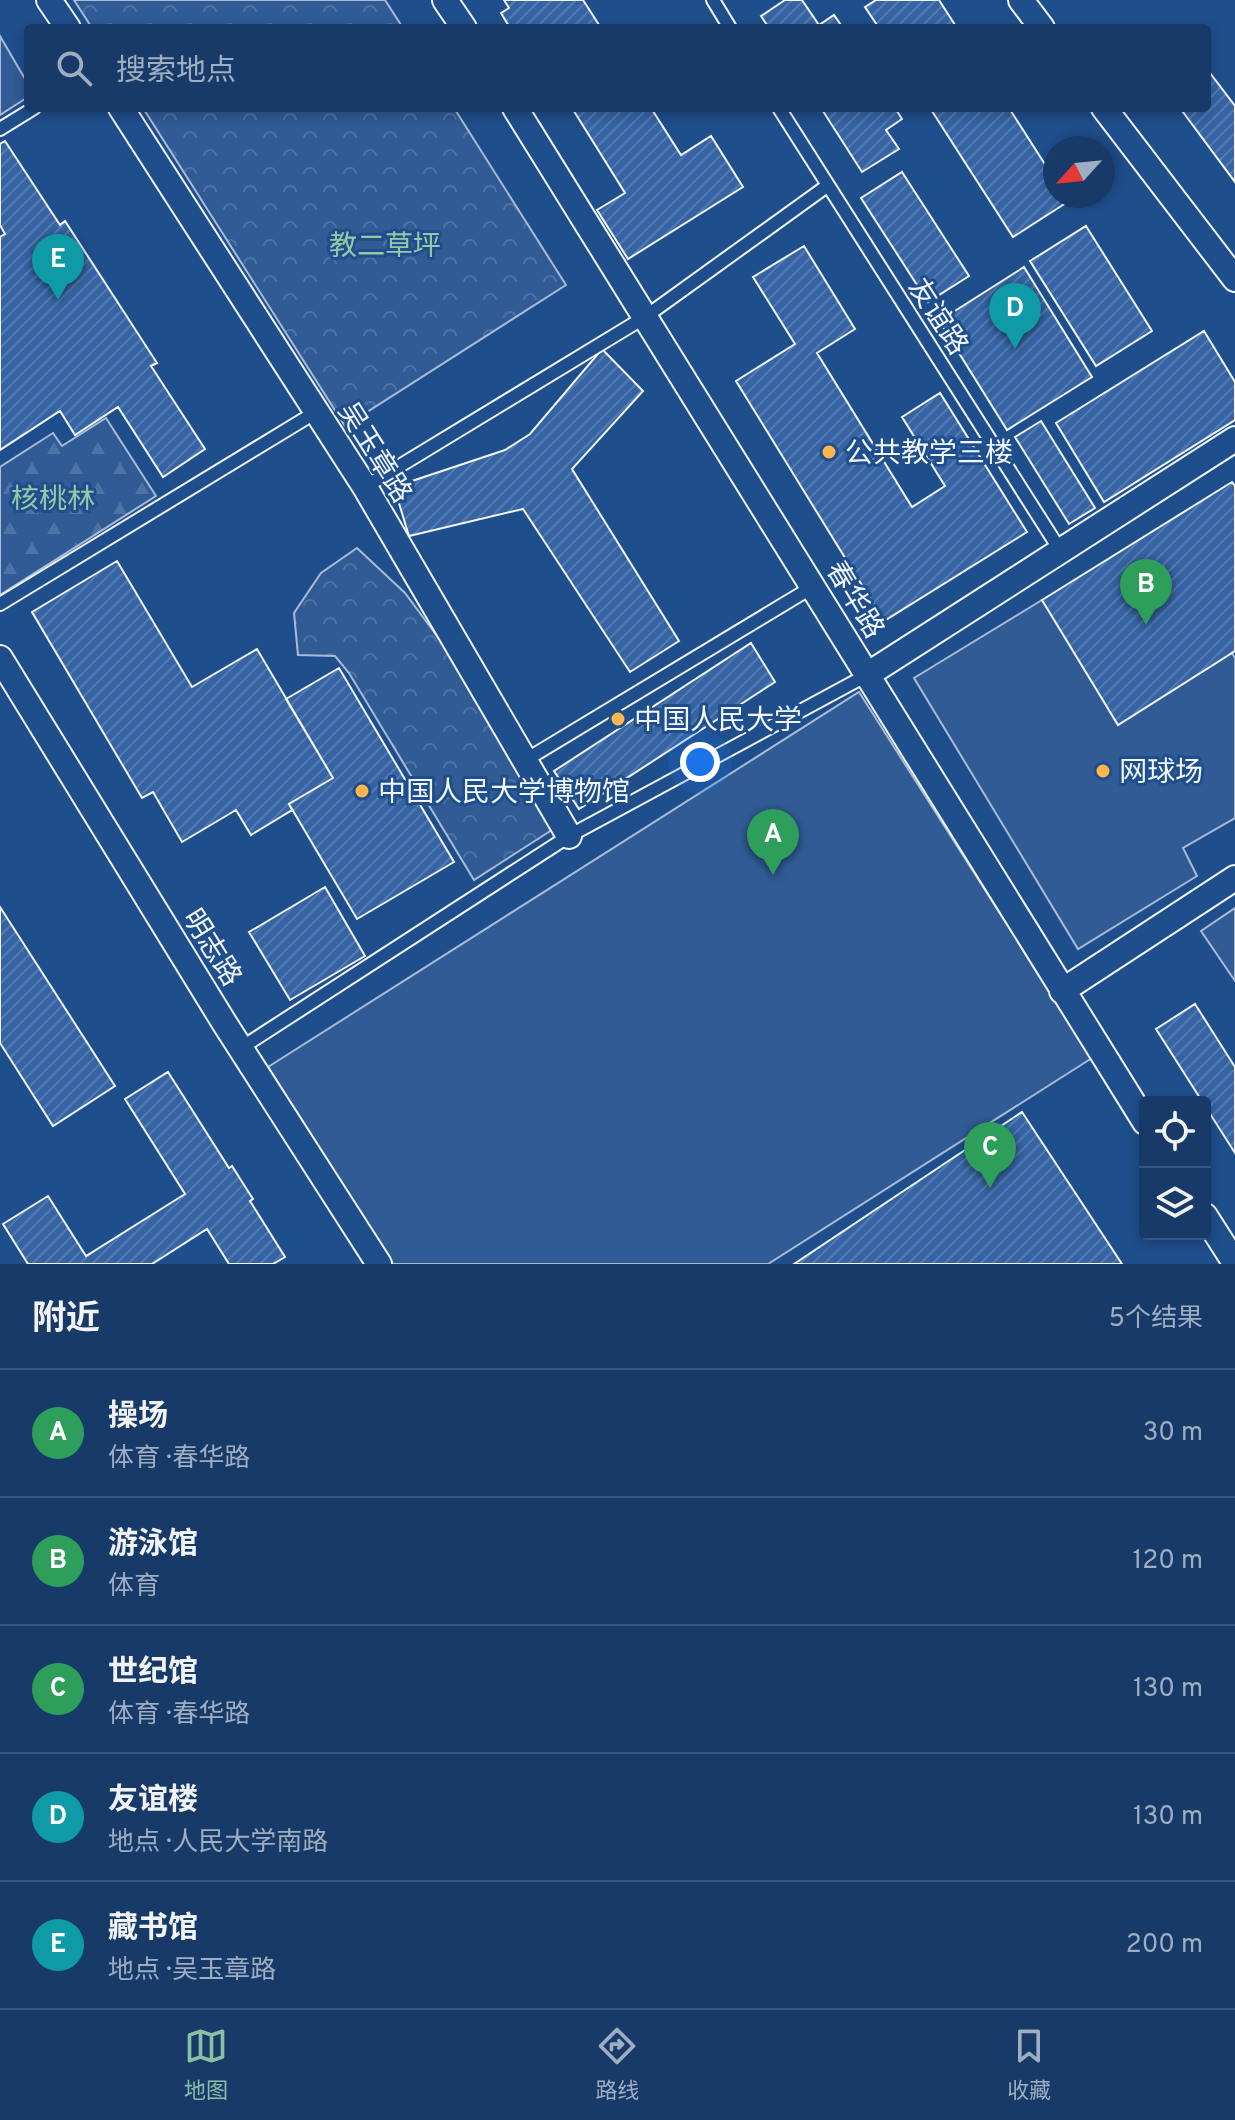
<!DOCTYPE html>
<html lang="zh">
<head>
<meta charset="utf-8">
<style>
  body { margin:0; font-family:Overpass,"Noto Sans SC",sans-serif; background:#20416f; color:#f1f3f6 }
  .controls { position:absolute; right:24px; bottom:24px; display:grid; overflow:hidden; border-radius:8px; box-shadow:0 4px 12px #0003 }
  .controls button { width:72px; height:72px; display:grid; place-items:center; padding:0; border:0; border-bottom:2px solid #36547d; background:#173a69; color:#f1f3f6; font:40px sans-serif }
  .compass { position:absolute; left:1043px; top:136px; width:72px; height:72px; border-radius:50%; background:#173a69; box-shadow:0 4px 12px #0003; rotate:243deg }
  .you { position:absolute; left:700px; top:762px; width:28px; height:28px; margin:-20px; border:6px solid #fff; border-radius:50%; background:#1a73e8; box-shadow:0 0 0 12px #1a73e833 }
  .badge { display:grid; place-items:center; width:52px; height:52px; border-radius:50%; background:#8abfa5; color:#fff; font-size:26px; font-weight:700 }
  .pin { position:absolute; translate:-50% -66px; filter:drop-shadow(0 2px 4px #0008) }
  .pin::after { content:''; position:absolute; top:42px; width:28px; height:24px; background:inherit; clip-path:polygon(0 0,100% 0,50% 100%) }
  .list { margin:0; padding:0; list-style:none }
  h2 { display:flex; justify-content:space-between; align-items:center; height:104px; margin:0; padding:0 32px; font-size:34px }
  h2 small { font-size:26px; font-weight:400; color:#9eadc0 }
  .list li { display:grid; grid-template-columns:52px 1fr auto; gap:24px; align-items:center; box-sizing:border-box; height:128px; padding:0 32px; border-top:2px solid #36547d }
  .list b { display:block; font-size:30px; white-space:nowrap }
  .list p { margin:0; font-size:26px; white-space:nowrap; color:#9eadc0 }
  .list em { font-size:26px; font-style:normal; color:#9eadc0 }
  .icon { flex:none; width:44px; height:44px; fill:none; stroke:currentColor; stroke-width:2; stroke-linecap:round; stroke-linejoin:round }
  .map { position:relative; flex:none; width:1235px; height:1264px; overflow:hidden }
  .search { position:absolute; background:#173a69; box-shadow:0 4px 12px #0003; left:24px; right:24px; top:24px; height:88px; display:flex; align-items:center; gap:20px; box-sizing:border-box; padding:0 28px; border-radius:8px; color:#9eadc0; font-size:30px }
  .sheet { height:744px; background:#173a69 }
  nav { display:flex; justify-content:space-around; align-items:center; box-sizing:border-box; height:112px; border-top:2px solid #36547d; background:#173a69; font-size:22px; color:#9eadc0 }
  nav a { display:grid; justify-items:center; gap:4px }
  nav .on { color:#8abfa5 }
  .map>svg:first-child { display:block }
  .forest { fill:url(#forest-firs); stroke:#a8bbd7; stroke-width:2 }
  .park { fill:url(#park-crowns); stroke:#a8bbd7; stroke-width:2 }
  .built { fill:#305b95; stroke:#a8bbd7; stroke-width:2 }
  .building { fill:url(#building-hatch); stroke:#f2f6ff; stroke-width:2 }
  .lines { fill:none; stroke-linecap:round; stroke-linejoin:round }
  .lane-casing { stroke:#f2f6ff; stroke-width:16 }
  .street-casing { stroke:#f2f6ff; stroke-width:28 }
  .lane { stroke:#1f4e8c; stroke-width:12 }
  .street { stroke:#1f4e8c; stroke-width:24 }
  .poi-dot { fill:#ffb74d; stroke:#1f4e8c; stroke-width:3 }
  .labels { text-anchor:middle; stroke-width:6; stroke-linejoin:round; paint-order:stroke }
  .park-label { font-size:28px; fill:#97c8a6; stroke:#1f4e8c }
  .street-label { font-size:28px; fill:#f2f6ff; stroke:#1f4e8c }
  .poi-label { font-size:28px; fill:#f2f6ff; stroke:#1f4e8c; text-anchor:start }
</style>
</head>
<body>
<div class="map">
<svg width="1235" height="1264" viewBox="0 0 1235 1264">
  <defs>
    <pattern id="forest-firs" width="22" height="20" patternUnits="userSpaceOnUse" patternTransform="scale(2)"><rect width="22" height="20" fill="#305b95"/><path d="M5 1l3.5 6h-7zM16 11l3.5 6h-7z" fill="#4e73a5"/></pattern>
    <pattern id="park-crowns" width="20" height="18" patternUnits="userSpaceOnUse" patternTransform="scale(2)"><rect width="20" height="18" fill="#305b95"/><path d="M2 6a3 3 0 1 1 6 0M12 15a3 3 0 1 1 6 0" fill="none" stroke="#4e73a5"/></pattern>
    <pattern id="building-hatch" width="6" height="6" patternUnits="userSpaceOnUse" patternTransform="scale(2)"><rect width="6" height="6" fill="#3563a3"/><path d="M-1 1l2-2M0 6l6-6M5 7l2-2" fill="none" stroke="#537ab1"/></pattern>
  </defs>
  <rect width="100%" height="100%" fill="#1f4e8c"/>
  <path class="forest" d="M106,418L156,496L0,595V467L53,433L62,446Z"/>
  <path class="park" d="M74,0H385L403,28H92Z
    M143,108H454L566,285L345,426Z
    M357,548L405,593L454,659L555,828L474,880L349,673L335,656L298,655L294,613L321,573Z"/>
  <path class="built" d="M0,36L28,84V97L0,115Z
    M1042,600L1232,653L1235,658V818L1183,848L1197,876L1078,949L914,678Z
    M859,692L1092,1058L768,1264H393L268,1067Z
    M1235,908V981L1201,931Z"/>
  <path class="building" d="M504,0H583L601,28H510L501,13L509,8Z
    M785,0H802L819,25L834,15L843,28H769L761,16Z
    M876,0H939L957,28H879L865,7Z
    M1207,69L1235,106V182L1180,108H1207Z
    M572,108H651L681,155L711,136L743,187L628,259L597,210L625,193Z
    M821,108H895L902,119L886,130L899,149L862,172Z
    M930,108H1009L1055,180V196H1066L1069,201L1013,237Z
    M5,141L60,225L65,221L157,363L151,366L205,449L163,477L118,407L75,435L60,411L0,450V237L5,234L0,225V144Z
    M902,172L969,276L928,302L861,198Z
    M1086,226L1152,331L1096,366L1030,261Z
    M804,246L855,329L817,353L912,507L945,486L902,417L940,393L1027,532L884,621L736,381L795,344L753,277Z
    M1024,267L1092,377L1007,430L939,321Z
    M1204,331L1235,382V420L1104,502L1056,423Z
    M602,349L643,391L572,469L679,641L630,672L523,509L409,536L394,487L505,450L530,434Z
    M1041,421L1095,508L1069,524L1015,437Z
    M1232,482L1235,486V651L1118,725L1042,600Z
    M117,561L192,687L257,649L333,778L289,804L292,810L251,835L236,810L182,842L153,792L142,798L32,612Z
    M751,643L775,682L579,809L554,771Z
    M339,668L454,862L357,919L289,804L333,778L286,699Z
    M325,887L365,956L290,1000L249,932Z
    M0,907L115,1086L53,1126L0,1043Z
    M1195,1004L1235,1067V1153L1156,1029Z
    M168,1072L229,1168L232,1166L244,1185L253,1199L250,1201L285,1257L273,1264H229L207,1229L152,1264H28L3,1224L48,1196L86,1256L185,1194L125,1099Z
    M1022,1112L1122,1264H794Z"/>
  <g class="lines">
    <g class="lane-casing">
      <path id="lane" d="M713,0L730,28
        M779,108L1060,550
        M0,129L34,108
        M365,487L645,317L827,186
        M0,604L316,412
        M524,761L814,586
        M241,1048L569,836L867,675"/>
    </g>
    <g class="street-casing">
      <path id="street" d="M49,0L68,28
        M445,0L464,28
        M1021,0L1042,28
        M121,108L365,487L569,836
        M515,108L1145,1122
        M1104,108L1235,279
        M0,658L225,1024L379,1264
        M867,675L1235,439
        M1062,991L1235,878
        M1205,1216L1235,1263"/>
    </g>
    <use href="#lane" class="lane"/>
    <use href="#street" class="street"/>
  </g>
  <g class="poi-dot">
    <circle cx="829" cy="452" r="8"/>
    <circle cx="618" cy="719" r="8"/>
    <circle cx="1103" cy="771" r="8"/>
    <circle cx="362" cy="791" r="8"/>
  </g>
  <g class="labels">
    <g class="park-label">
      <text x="385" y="255">教二草坪</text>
      <text x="53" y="508">核桃林</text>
    </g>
    <g class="street-label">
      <text transform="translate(939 316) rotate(57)" y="10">友谊路</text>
      <text transform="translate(376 452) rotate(58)" y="10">吴玉章路</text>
      <text transform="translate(856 599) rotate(59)" y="10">春华路</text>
      <text transform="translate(213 947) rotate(58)" y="10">明志路</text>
    </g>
    <g class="poi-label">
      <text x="845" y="462">公共教学三楼</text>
      <text x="634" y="729">中国人民大学</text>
      <text x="1119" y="781">网球场</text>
      <text x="378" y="801">中国人民大学博物馆</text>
    </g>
  </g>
</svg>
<div class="controls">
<button><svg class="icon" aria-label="locate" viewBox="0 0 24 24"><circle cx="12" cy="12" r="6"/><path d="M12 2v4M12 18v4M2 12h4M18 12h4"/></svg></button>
<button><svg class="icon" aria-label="layers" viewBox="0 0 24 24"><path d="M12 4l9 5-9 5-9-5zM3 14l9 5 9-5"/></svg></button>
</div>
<svg class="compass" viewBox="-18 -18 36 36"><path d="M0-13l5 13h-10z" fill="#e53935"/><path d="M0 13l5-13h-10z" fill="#9eadc0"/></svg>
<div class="you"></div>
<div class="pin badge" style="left:773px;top:875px;background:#2e9e5b">A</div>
<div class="pin badge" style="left:1146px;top:625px;background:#2e9e5b">B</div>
<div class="pin badge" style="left:990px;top:1188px;background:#2e9e5b">C</div>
<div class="pin badge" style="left:1015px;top:349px;background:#0f9aa8">D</div>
<div class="pin badge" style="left:58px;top:300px;background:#0f9aa8">E</div>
<div class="search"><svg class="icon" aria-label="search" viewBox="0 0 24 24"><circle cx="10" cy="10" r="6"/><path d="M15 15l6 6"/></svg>搜索地点</div>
</div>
<section class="sheet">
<h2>附近<small>5个结果</small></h2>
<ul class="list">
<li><span class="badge" style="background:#2e9e5b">A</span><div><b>操场</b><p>体育 · 春华路</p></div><em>30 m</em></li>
<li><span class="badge" style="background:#2e9e5b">B</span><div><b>游泳馆</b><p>体育</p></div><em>120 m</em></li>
<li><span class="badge" style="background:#2e9e5b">C</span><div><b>世纪馆</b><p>体育 · 春华路</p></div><em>130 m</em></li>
<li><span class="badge" style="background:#0f9aa8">D</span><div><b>友谊楼</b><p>地点 · 人民大学南路</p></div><em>130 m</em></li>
<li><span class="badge" style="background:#0f9aa8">E</span><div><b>藏书馆</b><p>地点 · 吴玉章路</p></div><em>200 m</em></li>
</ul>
</section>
<nav>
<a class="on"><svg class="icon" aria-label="map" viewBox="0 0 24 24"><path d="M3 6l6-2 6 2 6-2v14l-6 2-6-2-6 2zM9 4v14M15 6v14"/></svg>地图</a>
<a><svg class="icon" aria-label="directions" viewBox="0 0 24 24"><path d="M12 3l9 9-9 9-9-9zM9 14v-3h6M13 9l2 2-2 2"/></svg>路线</a>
<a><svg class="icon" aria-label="saved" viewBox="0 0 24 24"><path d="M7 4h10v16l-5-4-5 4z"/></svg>收藏</a>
</nav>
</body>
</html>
